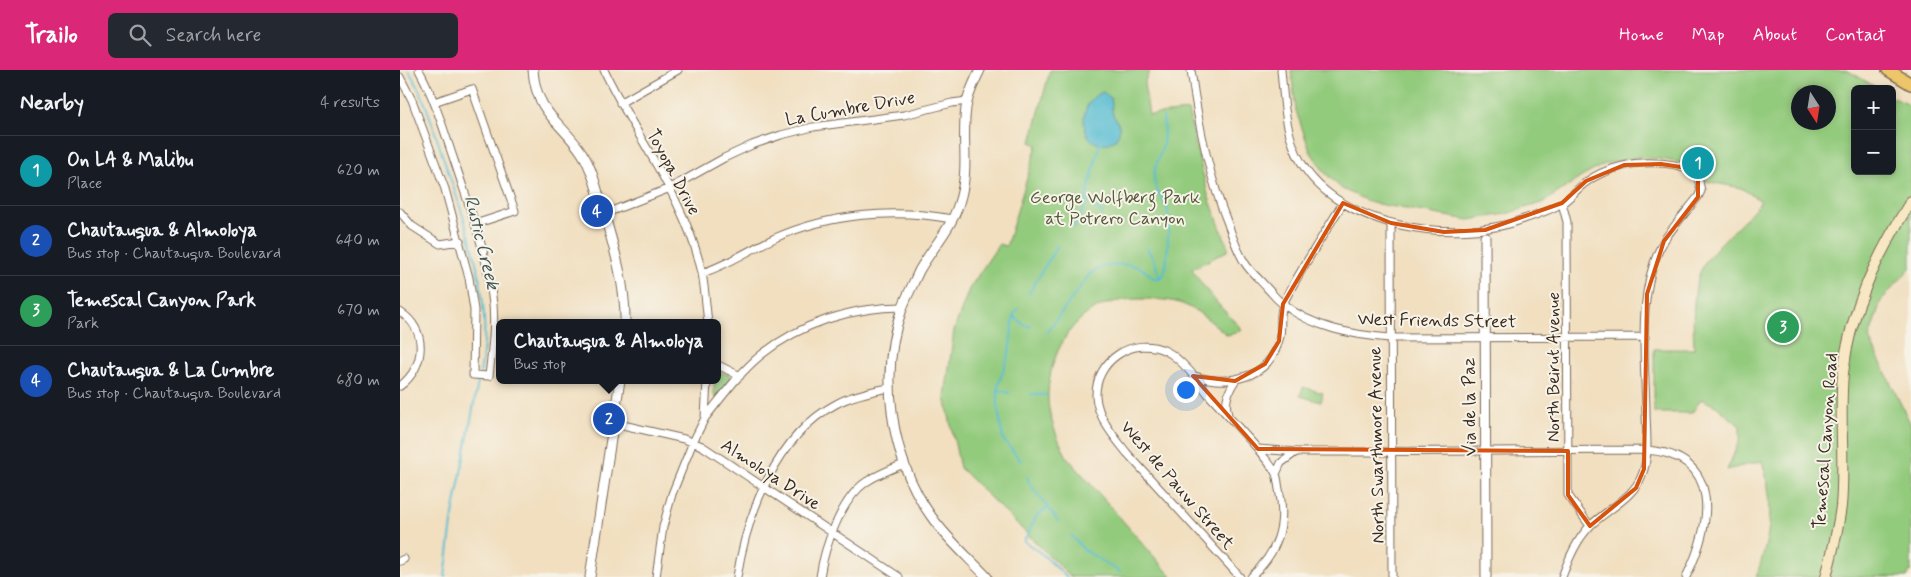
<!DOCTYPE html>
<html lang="en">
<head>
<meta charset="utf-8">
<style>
  body { margin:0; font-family:Mynerve,sans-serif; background:#242831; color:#f1f3f6 }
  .controls { position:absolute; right:15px; top:15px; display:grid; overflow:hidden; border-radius:8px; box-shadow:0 2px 8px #0003 }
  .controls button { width:45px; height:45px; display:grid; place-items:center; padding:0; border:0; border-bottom:1px solid #363941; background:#171b24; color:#f1f3f6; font:25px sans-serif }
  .compass { position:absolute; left:1391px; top:15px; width:45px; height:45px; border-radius:50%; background:#171b24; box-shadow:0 2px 8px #0003; rotate:168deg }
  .you { position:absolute; left:785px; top:319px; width:18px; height:18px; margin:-12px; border:4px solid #fff; border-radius:50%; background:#1a73e8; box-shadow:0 0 0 8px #1a73e833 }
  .badge { display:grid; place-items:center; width:32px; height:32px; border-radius:50%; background:#db2777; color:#fff; font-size:16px; font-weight:700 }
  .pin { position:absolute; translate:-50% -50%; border:2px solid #fff; box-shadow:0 1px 5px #0006 }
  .popup { position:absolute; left:96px; top:249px; width:225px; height:65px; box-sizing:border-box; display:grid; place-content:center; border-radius:8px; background:#171b24; filter:drop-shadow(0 1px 4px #0005); font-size:16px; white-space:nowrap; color:#9ea1a6 }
  .popup b { font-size:19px; color:#f1f3f6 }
  .popup::after { content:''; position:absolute; left:50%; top:100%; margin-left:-10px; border:10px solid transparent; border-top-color:#171b24 }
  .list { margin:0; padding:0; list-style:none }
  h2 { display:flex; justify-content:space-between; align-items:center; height:65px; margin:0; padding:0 20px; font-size:21px }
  h2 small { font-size:16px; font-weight:400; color:#9ea1a6 }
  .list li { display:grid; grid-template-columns:32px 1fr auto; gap:15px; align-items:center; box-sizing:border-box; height:70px; padding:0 20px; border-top:1px solid #363941 }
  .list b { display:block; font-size:19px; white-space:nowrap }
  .list p { margin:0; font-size:16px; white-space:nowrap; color:#9ea1a6 }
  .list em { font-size:16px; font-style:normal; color:#9ea1a6 }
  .icon { flex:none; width:28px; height:28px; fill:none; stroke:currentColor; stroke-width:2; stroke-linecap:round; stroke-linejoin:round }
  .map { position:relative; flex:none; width:1511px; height:507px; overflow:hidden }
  header { display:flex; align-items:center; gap:30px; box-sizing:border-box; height:70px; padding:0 25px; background:#db2777; color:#fff }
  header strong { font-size:24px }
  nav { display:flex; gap:28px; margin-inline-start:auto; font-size:18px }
  .search { width:350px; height:45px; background:#242831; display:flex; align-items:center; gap:12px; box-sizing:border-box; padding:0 18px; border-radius:8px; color:#9ea1a6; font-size:19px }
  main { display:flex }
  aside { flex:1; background:#171b24 }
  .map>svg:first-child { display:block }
  .green { fill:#93cb7d; stroke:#677a4e; fill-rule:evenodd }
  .water { fill:#54bcd2; stroke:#487378 }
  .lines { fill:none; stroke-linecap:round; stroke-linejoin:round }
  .stream { stroke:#54bcd2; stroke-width:2 }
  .minor-casing { stroke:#7b6957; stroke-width:9 }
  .tertiary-casing { stroke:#7b6957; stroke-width:11 }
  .secondary-casing { stroke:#7b6957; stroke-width:12 }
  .trunk-casing { stroke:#7b6957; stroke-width:14 }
  .minor { stroke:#fff; stroke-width:7 }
  .tertiary { stroke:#fff; stroke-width:9 }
  .secondary { stroke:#f7e8c3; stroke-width:10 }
  .trunk { stroke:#ecc669; stroke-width:11 }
  .marked { fill:none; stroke:#d7540e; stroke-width:4; stroke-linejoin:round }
  .labels { text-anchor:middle; stroke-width:4; stroke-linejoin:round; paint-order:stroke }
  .street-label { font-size:18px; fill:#3b2a1e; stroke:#f7f3e8 }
  .park-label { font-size:18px; fill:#555a3a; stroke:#f7f3e8 }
  .water-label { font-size:19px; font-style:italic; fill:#425654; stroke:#f7f3e8 }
</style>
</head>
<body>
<header>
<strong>Trailo</strong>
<div class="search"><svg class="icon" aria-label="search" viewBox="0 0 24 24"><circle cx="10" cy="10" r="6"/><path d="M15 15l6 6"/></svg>Search here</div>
<nav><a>Home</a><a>Map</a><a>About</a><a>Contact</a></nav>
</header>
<main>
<aside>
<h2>Nearby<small>4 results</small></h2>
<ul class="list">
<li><span class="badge" style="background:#0f9aa8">1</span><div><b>On LA &amp; Malibu</b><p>Place</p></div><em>620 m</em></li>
<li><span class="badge" style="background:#1a4fb4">2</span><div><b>Chautauqua &amp; Almoloya</b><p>Bus stop · Chautauqua Boulevard</p></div><em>640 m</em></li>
<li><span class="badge" style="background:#2e9e5b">3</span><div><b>Temescal Canyon Park</b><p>Park</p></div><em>670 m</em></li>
<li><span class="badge" style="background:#1a4fb4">4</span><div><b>Chautauqua &amp; La Cumbre</b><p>Bus stop · Chautauqua Boulevard</p></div><em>680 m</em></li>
</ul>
</aside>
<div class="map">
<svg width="1511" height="507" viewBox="0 0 1511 507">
  <rect width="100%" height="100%" fill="#f7f3e8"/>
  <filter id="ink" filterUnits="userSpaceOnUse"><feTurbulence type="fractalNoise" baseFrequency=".02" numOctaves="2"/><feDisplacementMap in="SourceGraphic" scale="10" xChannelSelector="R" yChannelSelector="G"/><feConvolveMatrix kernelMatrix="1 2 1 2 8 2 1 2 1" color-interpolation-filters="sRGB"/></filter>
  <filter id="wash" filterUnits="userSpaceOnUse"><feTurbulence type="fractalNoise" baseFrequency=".0096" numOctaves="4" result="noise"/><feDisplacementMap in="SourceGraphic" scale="20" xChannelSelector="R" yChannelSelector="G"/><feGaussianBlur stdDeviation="1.12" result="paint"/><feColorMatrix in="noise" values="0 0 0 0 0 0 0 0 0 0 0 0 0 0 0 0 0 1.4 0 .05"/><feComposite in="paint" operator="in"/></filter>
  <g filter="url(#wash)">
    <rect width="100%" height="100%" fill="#f1dfc0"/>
    <path class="green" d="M650,0H750L744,13L749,45L788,41L808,125L829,180L792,199C806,222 823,240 842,259L836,263L827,265C815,255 802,243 787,236C773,229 754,229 739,229C727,229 713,231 701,236C666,251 647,293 648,330C649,349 658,370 667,387L772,507H671L560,398L545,327L554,260L569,219L599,174L605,176L607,174L637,75L631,72Z
      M891,0H1447L1479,19H1455V101H1492V27L1511,36V197L1481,231L1469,268L1511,355V501L1509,502L1507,507H1356C1371,465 1375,434 1362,391L1327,400L1340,369V356L1316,336L1301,329L1292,343H1254V279H1294C1293,256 1292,227 1299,205C1307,181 1345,152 1361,131L1341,118L1305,111L1297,99L1288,94L1260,89L1236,87L1205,94L1183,106L1144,132L1106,144L1069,150L972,133L942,119L925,103L910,81L896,41ZM1398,22H1428V52H1398Z
      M318,301L330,305L332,309L320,326L316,327L314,326V310H318Z
      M903,317L923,323L921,332L900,326Z"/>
    <path class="water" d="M703,22L711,28C712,32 712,36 712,41C716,55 726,55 714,71C680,87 673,32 703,22Z"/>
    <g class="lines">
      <path class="stream" d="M8,0C24,24 32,53 41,81C65,152 96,227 80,303
        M686,130L703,144
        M673,158L683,141L700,73
        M746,177L755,192L760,209
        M629,223L657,176
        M618,239L614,244L609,283L598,316V339L603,369L621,391
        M614,246L624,255L631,257
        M647,262L689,205C700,194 724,192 739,197C746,200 749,206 756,209L763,206C768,196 770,146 767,137C763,127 754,120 754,109C753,98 759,88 762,78C765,68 764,58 763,47
        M599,320L609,323
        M631,324L646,325
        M627,407L629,413L658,451
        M647,438L636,447L624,471L642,484L667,507
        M671,465L684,480L720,502
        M45,507L53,445L79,307"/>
    </g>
  </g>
  <g filter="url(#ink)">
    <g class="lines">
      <g class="minor-casing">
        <path id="minor" d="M204,0C236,68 286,129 302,203C305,219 306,236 308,253
          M791,0C798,53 808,105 828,154C833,168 838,184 847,196C853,204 861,211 867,218C872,223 877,230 883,234C913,258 953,265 990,268L1245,267
          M881,0C884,30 885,65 901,92C939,159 1057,175 1124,149C1136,145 1151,140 1162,133C1170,128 1177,119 1185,113C1195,105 1210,99 1223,96C1239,91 1271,92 1286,98C1291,100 1295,104 1298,107L1301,121L1298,127C1287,141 1275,154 1265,169C1236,216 1245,288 1246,341C1246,361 1250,386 1242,405C1234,427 1208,439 1191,455C1177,469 1169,488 1162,507
          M0,7L12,30L45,119L69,208L74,240L73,305L89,306C92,280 96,252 92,226C86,180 69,136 55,93C44,61 35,29 19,0
          M34,32L72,19L115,141L75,154
          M220,33L278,0
          M1162,133L1167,152L1168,425L1190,456
          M0,142L12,156L40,174L60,171
          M204,144L270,118L324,88L352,75L381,65L413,57L504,45L552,33L567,31
          M991,153L992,507
          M302,203C328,195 350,179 375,168C429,144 494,138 552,149
          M0,242C28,259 26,297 0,316
          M318,295L340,306
          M795,306C828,316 869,309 879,270C883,258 878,244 884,232C901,198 923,166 943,133
          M828,345C824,332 828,321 835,311
          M305,348C322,327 339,303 361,285C401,253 452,237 503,237
          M214,353L284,369L302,376L499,507
          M876,404L881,393L896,382
          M0,491L4,489
          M256,507L263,457L272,424L293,372L305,348L307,310
          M337,507C347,444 376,366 436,334C452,325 472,321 490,318
          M420,507C424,478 441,429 466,412C478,404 491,399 504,394
          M840,507L727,383C715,368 697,347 696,326C695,291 733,265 766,281C780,288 799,311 808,324L858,379L897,382L1246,380C1324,385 1312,456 1286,507
          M851,507C878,482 887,455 879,419C878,415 878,409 876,404C872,395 863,387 858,379"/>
      </g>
      <g class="tertiary-casing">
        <path id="tertiary" d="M133,0C136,44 162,52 182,83C192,98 196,117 201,133C212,171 226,213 225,253
          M580,0C575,10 570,21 567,32C560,66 571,96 559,133C551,159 532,178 519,201C514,212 508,224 503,236C478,302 490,388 531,446C547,469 568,487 587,507
          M1085,167L1086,507
          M190,507L220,310"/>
      </g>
      <g class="secondary-casing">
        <path id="secondary" d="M1426,507C1432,484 1438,460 1441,436C1445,392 1439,347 1443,303C1450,239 1478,184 1511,131"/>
      </g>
      <g class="trunk-casing">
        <path id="trunk" d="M1488,0L1511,14"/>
      </g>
      <use href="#minor" class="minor"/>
      <use href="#tertiary" class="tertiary"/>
      <use href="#secondary" class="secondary"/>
      <use href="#trunk" class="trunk"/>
    </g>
  </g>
  <path class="marked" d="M1261,94L1287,98L1298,107V127L1264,171L1247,224L1244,399L1236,418L1190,456L1168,425V381L858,379L793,306L835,311L865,294L879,271L883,234L943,133L991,153L1044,162L1085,160L1162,133L1186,111L1224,95Z"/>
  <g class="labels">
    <g class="street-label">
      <text transform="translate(450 38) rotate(-10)" y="6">La Cumbre Drive</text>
      <text transform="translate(274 102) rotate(62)" y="6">Toyopa Drive</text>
      <text transform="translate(1037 250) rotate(1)" y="6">West Friends Street</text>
      <text transform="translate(1153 297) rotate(-90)" y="6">North Beirut Avenue</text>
      <text transform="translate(1069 337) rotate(-91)" y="6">Via de la Paz</text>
      <text transform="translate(1425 371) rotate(-86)" y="6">Temescal Canyon Road</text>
      <text transform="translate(976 375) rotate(-91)" y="6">North Swarthmore Avenue</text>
      <text transform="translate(371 404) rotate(33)" y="6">Almoloya Drive</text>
      <text transform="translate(778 415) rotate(49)" y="6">West de Pauw Street</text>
    </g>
    <g class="park-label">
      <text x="715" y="133">George Wolfberg Park<tspan x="715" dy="21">at Potrero Canyon</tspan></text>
    </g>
    <g class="water-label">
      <text transform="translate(83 172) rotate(76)" y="7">Rustic Creek</text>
    </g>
  </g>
</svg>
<div class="controls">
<button>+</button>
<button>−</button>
</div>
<svg class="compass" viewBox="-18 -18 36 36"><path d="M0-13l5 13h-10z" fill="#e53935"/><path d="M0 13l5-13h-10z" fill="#9ea1a6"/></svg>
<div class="you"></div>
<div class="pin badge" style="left:1298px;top:93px;background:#0f9aa8">1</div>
<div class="pin badge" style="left:209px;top:349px;background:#1a4fb4">2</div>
<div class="popup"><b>Chautauqua &amp; Almoloya</b>Bus stop</div>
<div class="pin badge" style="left:1383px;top:257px;background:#2e9e5b">3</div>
<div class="pin badge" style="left:197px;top:141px;background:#1a4fb4">4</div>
</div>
</main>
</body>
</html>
